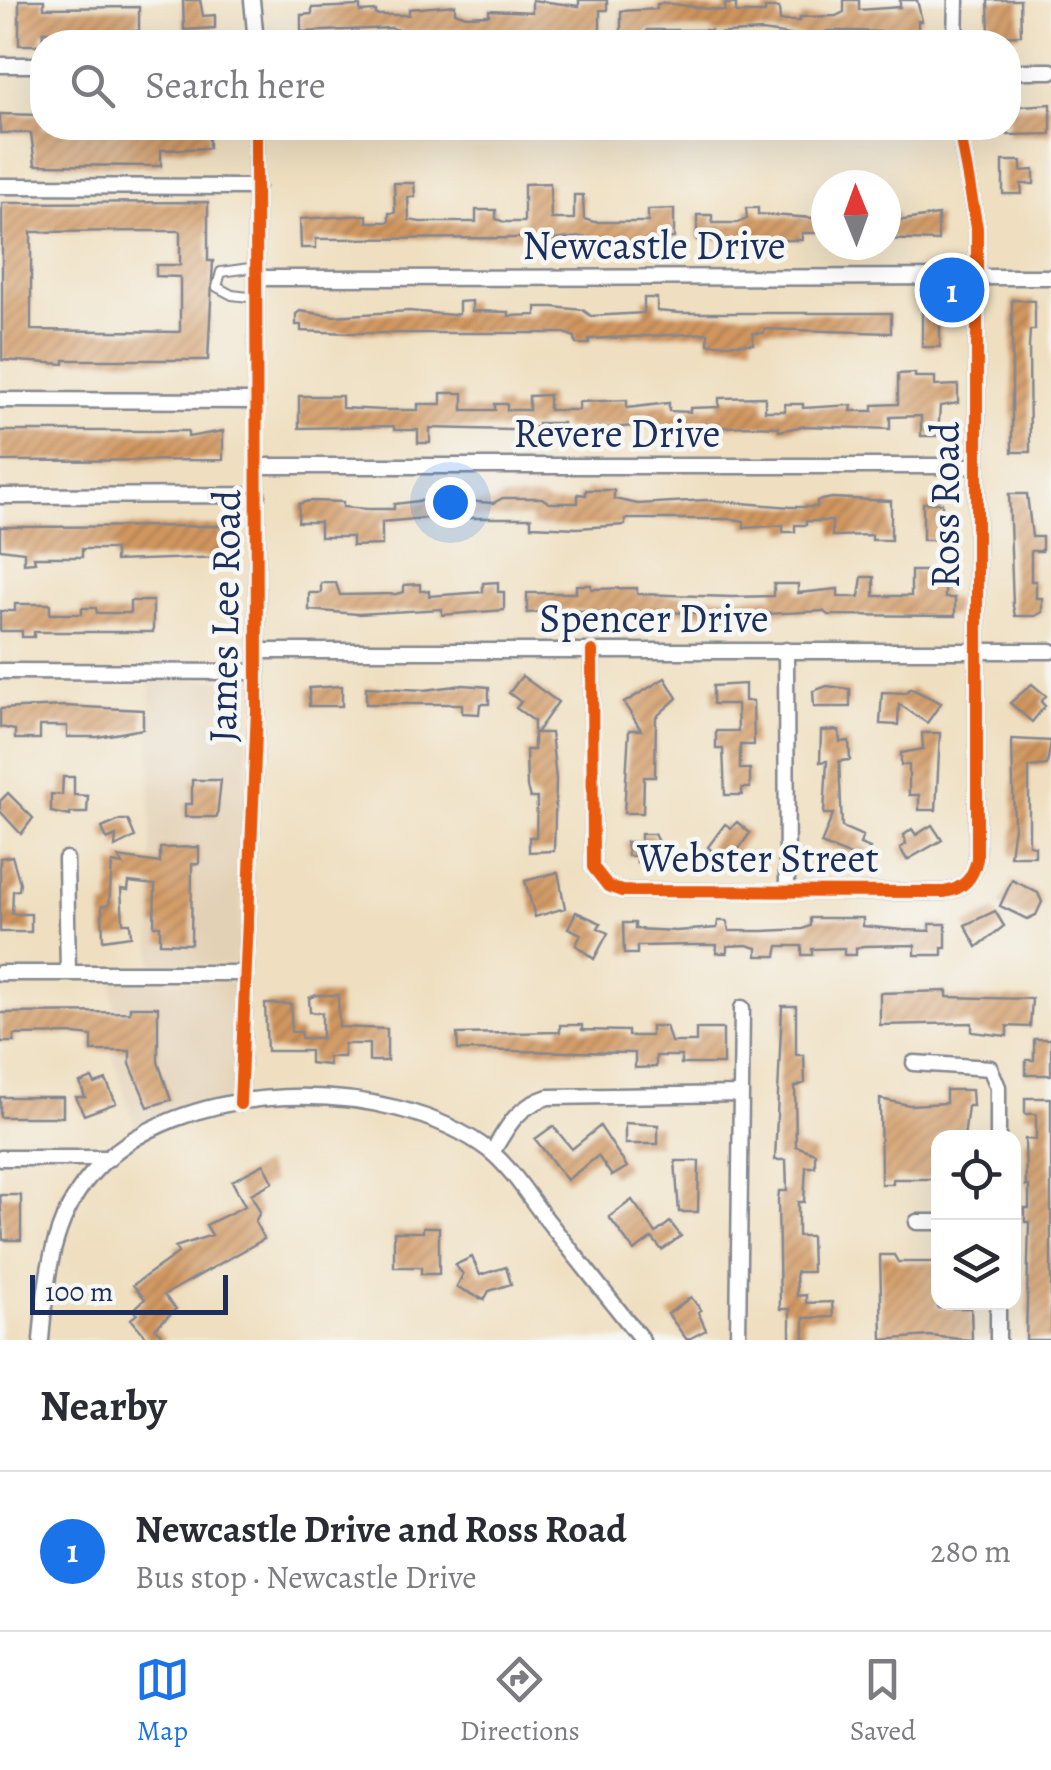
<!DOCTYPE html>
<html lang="en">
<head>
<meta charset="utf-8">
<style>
  body { margin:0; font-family:Alegreya,serif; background:#f7f7f7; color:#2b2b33 }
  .controls { position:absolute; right:30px; bottom:30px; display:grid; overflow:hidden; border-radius:20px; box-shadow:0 10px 40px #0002 }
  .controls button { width:90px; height:90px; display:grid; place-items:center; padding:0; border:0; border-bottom:2px solid #e1e1e2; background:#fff; color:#2b2b33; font:50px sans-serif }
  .compass { position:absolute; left:811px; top:170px; width:90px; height:90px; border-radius:50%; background:#fff; box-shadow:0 10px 40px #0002; rotate:359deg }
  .scale { position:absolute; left:30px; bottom:25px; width:198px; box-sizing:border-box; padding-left:10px; border:5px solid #1b2f5e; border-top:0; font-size:28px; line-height:35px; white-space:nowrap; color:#1b2f5e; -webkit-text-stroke:8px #f6f6f2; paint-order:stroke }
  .you { position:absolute; left:450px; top:502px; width:35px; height:35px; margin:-25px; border:8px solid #fff; border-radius:50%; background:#1a73e8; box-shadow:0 0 0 15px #1a73e833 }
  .badge { display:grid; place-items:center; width:65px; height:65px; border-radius:50%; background:#1a73e8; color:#fff; font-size:32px; font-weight:700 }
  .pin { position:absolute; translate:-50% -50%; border:5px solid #fff; box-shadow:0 2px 10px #0006 }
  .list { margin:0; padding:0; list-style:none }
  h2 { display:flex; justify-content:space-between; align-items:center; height:130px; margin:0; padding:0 40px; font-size:42px }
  h2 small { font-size:32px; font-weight:400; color:#7c7c81 }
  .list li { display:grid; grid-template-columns:65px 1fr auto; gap:30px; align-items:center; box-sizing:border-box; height:160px; padding:0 40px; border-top:2px solid #e1e1e2 }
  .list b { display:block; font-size:38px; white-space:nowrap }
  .list p { margin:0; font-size:32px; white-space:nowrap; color:#7c7c81 }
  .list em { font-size:32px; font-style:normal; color:#7c7c81 }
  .icon { flex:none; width:55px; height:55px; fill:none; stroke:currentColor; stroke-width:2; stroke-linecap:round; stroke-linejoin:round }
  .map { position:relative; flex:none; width:1051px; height:1340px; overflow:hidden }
  .search { position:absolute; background:#fff; box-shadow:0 10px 40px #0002; left:30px; right:30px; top:30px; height:110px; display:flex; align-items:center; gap:25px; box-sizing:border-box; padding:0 35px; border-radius:40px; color:#7c7c81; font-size:38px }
  .sheet { height:290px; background:#fff }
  nav { display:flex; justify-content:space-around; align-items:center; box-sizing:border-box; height:140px; border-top:2px solid #e1e1e2; background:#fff; font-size:28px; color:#7c7c81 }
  nav a { display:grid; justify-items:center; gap:5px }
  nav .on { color:#1a73e8 }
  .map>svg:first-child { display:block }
  .built { fill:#e3d1b6 }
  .building { fill:url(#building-hatch); fill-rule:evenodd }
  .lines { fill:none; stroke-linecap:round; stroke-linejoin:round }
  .lane-casing { stroke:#85878f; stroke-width:12 }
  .street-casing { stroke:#85878f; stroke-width:19 }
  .lane { stroke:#fff; stroke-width:8 }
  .street { stroke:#fff; stroke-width:14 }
  .cycleway-casing { stroke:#f6f6f2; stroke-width:19 }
  .cycleway { stroke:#e8590c; stroke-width:12 }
  .labels { text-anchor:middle; stroke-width:9; stroke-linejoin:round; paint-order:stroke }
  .street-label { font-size:40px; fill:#1b2f5e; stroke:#f6f6f2 }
</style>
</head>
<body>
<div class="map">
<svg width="1051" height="1340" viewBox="0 0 1051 1340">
  <defs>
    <pattern id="building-hatch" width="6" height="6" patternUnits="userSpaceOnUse" patternTransform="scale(2.5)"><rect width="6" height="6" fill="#d2975f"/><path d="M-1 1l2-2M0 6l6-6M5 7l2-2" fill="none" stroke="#aa7c52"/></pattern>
  </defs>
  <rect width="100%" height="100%" fill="#f6f6f2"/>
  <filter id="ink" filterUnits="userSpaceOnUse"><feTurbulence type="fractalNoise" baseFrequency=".01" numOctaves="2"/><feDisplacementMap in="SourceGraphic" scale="20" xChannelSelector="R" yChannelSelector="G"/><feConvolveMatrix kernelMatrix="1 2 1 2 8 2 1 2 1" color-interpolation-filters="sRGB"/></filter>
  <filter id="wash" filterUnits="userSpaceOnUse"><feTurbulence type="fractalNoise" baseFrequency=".0048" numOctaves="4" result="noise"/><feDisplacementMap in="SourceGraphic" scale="40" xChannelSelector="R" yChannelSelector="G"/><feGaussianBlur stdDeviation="2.25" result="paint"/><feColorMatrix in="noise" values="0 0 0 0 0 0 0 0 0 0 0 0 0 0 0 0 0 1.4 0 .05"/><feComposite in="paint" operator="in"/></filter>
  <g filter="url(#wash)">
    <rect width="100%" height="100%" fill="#efdfc0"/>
    <path class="built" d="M150,679H250L239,965L152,966Z
      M113,981H238L233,1098L136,1130L114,1059Z"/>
    <g id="blocks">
      <path class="building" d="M19,0H44V8L139,7V31L43,32L42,45H19Z
        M183,0H200L203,16L215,15V28L184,30Z
        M532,0L579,6V0H607V10H600V30L594,32L480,34V29L406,33L392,28L301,32V15L312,14V8L360,6V12L376,11V15H409V9L455,5V12L466,16L489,15V10L532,12Z
        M844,0H859V10L900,7V0H917L922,21H918V32H903V40L881,41V32L853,31H828L811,38L762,31L711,34V30H647V35H621V11L657,9V4L664,3L725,11V4H736V13H765V8H779L780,21H800V17L836,16L844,12Z
        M988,0H1020L1021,35L989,36Z
        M1051,104V134L1008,135V107Z
        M0,114L42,115V128H209V148L161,150V166L35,165L31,133H0Z
        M1003,161H1021V171L1034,170V184H1021L1022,194H1003Z
        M394,183H414L415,197H408L409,220L420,222H476V210H496V219L504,222H524V184L550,183L551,219H574V195H583L584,219L594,222H648V210L674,209V238L620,242L580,237L534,242L520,238L316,239V248H301L300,219L367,215V222H389V213H395Z
        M208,202V261H213L208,360H64V364L2,360V203ZM145,231H180V265H156V276L180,277V332L31,330V232Z
        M746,208H758V214L826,219V233H802V240H697V215H712V223H737L747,219Z
        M886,213H897V221L938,215V241L886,239Z
        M644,298H657V311L680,313H891V333L764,329V333H753V344H708V333L589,339V344H576L575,337L565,333H350L301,331V325H296V314L300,311L334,316L409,311L452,315L459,314V302L472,301V311L509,312V316L536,315V307H553L583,310L591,316L644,313Z
        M1012,300L1035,301V330H1030L1029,347L1030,452H1012Z
        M922,312H940V347H922Z
        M915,373V377H935V386L958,385V403L940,406L938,436H921V416L890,417V429L804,426L779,431V427L748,426L659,430L651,425L579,430L563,428V423H538V427L511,430L430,428V443H418V430H394V426L299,428V396H342V408L383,410H418V404H441V393H463V410H495V404H507V410H529V396L549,395V410H579V402L627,400V408L669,403V411L690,412V408L719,407V398L765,397V411H785V404H803V408L852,405L851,411H873V405L898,404V374Z
        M0,431H188V437L223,431V460L0,461Z
        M586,490H614V499L638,504L706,500L791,507H817V501L832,498L891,501V540H872V535L832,536V521H806V525H795V532H783V525L744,528V521L733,519H625V525L577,528L531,526V518H457V526H446L447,518H426L382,522V545L352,546V537H320V522H298L299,504L308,501L343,502V507L367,509H394V504L435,499L493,503L503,498H542L549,503H578V494L586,495Z
        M1009,494H1027L1032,537H1042V551H1031V581H1036V598H1042V612L1035,616H1015L1013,606Z
        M923,503H942V540H923Z
        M222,526L223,557L115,561V549H82V557H34L35,562L24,563V552L0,549V527Z
        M911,571H945V598H955V616L828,615L823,611L746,615L637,611L628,617L574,610L527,613V593H576V585H591V589L637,588V594L732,597L774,596V584H798V593L838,589V597H859L862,577H874V596H911Z
        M498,582V592H504V610L442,615V609L358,614L309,610V593H321V583H336L340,595L396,594L404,592V585L420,584V591H429V596L483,592V583Z
        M130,601H153V632H34V637H22V631H0V611H15V604H50V614H82V608H96L97,613H130Z
        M522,676L558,702L536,733H551L556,779L554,851L529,852V837H536L537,798H530L527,787L526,750H534V721L516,708L521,702L509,693Z
        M665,678L677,698L656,717L655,777H644L643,813H624L629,730H641L624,703Z
        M745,684V701H753L754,745H740V769H750V788H742V795H725L723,749H716V731H738L737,704H713V686Z
        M1032,684L1046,696L1041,702L1045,706L1032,722L1010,703Z
        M463,685L489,687V704H480L479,714L462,713V704H366V687L425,690Z
        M342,686V706H309V688Z
        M827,686L850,689V707H814L813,691Z
        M910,688L941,703L927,723L899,704L898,725L880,724L882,692L906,693Z
        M64,706L143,710V729L98,737H67V726H40V739H15V730L0,727V709Z
        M839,730L840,742L849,741L850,760L839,761L842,827L863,836L860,844L870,848L864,861L821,844L833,814H824L827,761L820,762L821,731Z
        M922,733H940L936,810H919V795H909V765H901V753L923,749Z
        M1012,739L1051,741L1047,765L1029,767V845L1035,846V856H1010L1014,826Z
        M63,777H74V795L88,796L87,813H70V816L51,812V794L62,795Z
        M192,780H221L217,817H185V804H192Z
        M8,793L33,818L21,834L0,811V801Z
        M120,820H128L135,837L115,847L116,836L107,840L102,828Z
        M737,822L750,833L725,869L709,855L712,851L708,847L725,824L731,828Z
        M932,825L942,840L907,860L900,848L906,844L904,835L912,829L916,835Z
        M641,834H654L658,842V856H649L650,862H637V856H628L626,842H641Z
        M199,847V864H192L191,944L160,943V926H154L155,885L129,882L128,890L121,889L123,923H130L131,936L103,940L102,906L109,905L112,863L123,865L118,857L160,863V848Z
        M12,856L20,883L19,890L13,891L12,914H31V932H0V858Z
        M558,872L565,908L535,917L525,881Z
        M1012,880L1038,893L1042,902L1036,915L1027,919L1000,906Z
        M995,911L1004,926L977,947L965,925Z
        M576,912L601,923L598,928L608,933L594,959L576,945L581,934L568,928Z
        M810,918H863V926L903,930L930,931V924H946V948H942V955H915V945L863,946L856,948V955H844V948L812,949V955H802V946H778L776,956H757V948L747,945L727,946V953H716L717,945H693L637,946V954H624L623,923H635V929L676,931L717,928L718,921H727L729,931H763L803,929L810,926Z
        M947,991V997L1032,999L1030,1027L1007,1026V1036L972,1032V1023L880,1025V993Z
        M316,995H338L339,1027L387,1029V1061H369V1044H344V1057H328L329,1065L310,1063V1051H267L265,1004H291V1032H301V1038H322V1013L310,1012L309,998Z
        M782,1006H796V1055H804L805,1083L795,1087L796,1146L815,1153V1167H806L804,1202H798V1236H811L812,1272H796L797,1296L806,1295V1303L832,1302L833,1317L804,1318V1340H790V1309H780L778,1200L779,1191H787L786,1160H775Z
        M130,1007H158V1062L171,1100L148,1107L130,1064V1051H92V1036L75,1034L14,1035V1042H1L0,1013L130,1012Z
        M560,1025H582V1030L628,1031V1036H651V1026H666L671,1042H696V1029H723V1064H681V1056H656V1067L635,1068V1053L458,1050L457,1034L560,1032Z
        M1034,1039H1051V1075H1026V1060H1034Z
        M92,1078L95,1084L106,1080L116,1103L84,1115L76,1097H85L80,1083Z
        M946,1090H972L973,1106H968L964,1138H938V1179H893V1184H881L880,1099L909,1105L946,1103Z
        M0,1097H63V1117H0Z
        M1025,1098H1051V1340H1026L1029,1222H1025V1208H1029V1186H1026L1025,1139L1036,1140V1114H1025Z
        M625,1123L658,1125V1144H625Z
        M553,1126L572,1149L600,1126L627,1167L612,1176L598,1156L567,1180L535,1139Z
        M675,1161H699L698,1212H679Z
        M264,1164L273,1182L251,1194L260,1212L255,1222L264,1239L164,1295L176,1309L155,1328L166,1340H149L131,1319L137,1314L133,1310L145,1299L133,1285L178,1253L175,1247L212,1235L206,1225L245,1206L232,1181Z
        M0,1195H21V1240H3Z
        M632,1200L656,1233L670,1222L681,1236L662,1250L652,1238L634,1251L609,1217Z
        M423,1227H439V1274H421V1267H394V1232H423Z
        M880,1255H894L898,1262H938V1308H971L972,1340L929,1336L882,1340Z
        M472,1257L480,1275L506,1267L511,1284L489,1291L484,1300L457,1287L463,1274L455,1265Z
        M691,1297L701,1310L698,1312L706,1330L687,1340L668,1314Z"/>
    </g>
  </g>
  <g filter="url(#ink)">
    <use href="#blocks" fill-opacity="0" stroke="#85878f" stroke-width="2.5"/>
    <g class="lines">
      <g class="lane-casing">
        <path id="lane" d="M257,298L232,295L217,287L221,272L257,267"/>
      </g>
      <g class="street-casing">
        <path id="street" d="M252,0L256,42
          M955,42L956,0
          M0,65H42
          M1008,71H1051
          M0,186L257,187
          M257,278L1051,277
          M0,400L257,401
          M258,466H977
          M0,496L258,495
          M786,650L787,892
          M257,651H1051
          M592,651L593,867L608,886L622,891L944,892C964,889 973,878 977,859V228L959,128
          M0,671L257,672
          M66,859L68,973
          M0,973H245
          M914,1063L990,1068L998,1087V1138
          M240,1104L257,710L256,128
          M492,1153C508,1125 517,1107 548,1097L741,1094
          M0,1158H110
          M917,1222H938
          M998,1302V1340
          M41,1340C46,1283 50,1222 90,1176C175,1076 390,1074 490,1151C511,1168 527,1194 543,1215C576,1257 609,1298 642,1340
          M738,1340L742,1008"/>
      </g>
      <use href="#lane" class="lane"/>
      <use href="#street" class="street"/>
      <g class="cycleway-casing">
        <path id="cycleway" d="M592,651L593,867L608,886L622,891L944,892C964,889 973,878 977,859V228L959,128
          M240,1104L257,710L256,128"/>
      </g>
      <use href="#cycleway" class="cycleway"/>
    </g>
  </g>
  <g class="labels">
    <g class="street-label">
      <text x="654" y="259">Newcastle Drive</text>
      <text x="617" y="447">Revere Drive</text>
      <text transform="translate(945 505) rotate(-90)" y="14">Ross Road</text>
      <text transform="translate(224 616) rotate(-89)" y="14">James Lee Road</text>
      <text x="654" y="632">Spencer Drive</text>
      <text x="758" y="872">Webster Street</text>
    </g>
  </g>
</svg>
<div class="controls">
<button><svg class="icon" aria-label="locate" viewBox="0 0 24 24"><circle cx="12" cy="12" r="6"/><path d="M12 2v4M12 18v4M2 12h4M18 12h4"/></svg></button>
<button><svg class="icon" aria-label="layers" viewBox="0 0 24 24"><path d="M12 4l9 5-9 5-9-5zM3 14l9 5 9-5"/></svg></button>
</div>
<svg class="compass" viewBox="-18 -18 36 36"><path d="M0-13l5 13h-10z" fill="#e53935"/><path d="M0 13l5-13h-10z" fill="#7c7c81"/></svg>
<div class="scale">100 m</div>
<div class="you"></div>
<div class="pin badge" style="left:952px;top:290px">1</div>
<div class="search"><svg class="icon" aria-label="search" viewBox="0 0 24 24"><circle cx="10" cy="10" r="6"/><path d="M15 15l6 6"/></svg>Search here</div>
</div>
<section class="sheet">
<h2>Nearby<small></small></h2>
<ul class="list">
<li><span class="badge">1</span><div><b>Newcastle Drive and Ross Road</b><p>Bus stop · Newcastle Drive</p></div><em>280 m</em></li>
</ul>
</section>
<nav>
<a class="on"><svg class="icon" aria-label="map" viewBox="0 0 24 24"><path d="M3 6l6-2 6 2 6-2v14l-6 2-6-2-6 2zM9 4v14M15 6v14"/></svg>Map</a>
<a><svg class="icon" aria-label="directions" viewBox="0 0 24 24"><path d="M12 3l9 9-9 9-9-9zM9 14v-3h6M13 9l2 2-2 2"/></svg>Directions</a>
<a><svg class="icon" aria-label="saved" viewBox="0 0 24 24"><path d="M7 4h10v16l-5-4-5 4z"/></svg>Saved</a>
</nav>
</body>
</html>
